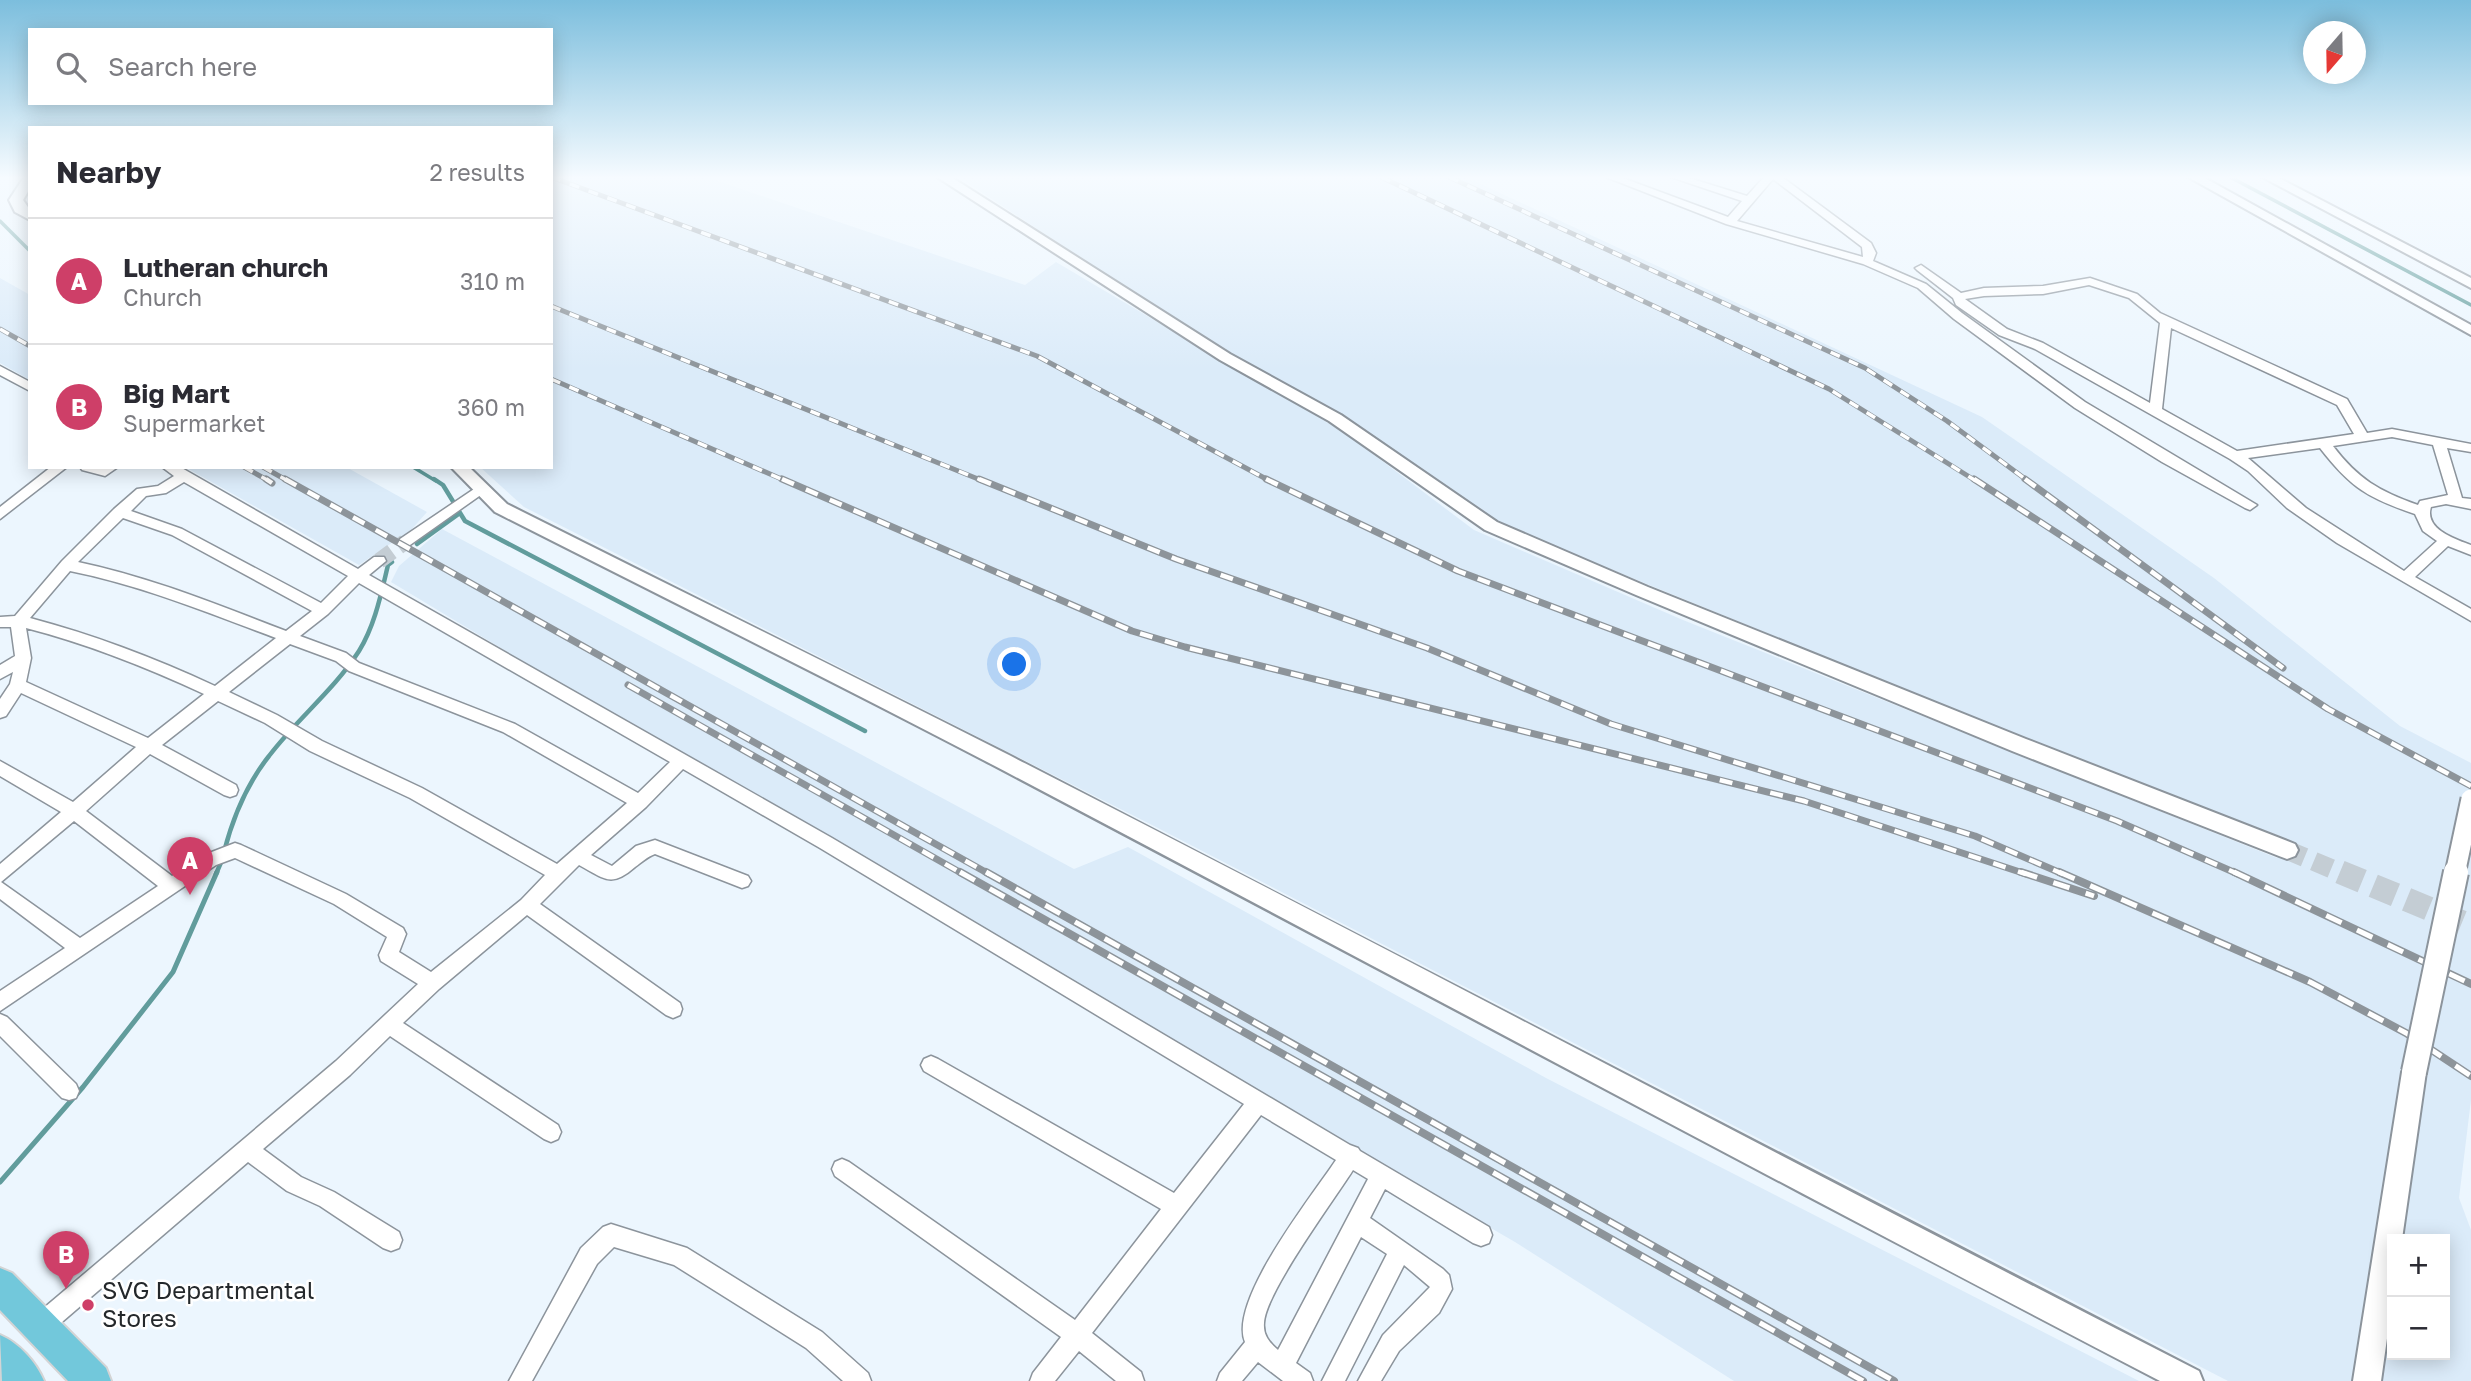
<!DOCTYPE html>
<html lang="en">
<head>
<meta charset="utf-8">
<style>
  body { margin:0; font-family:"Golos Text",sans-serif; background:#f2f2f3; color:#2b2b33 }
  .controls { position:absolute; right:21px; bottom:21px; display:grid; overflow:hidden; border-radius:0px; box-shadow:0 4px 18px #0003 }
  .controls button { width:63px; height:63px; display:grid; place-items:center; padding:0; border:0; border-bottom:2px solid #e1e1e2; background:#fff; color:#2b2b33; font:35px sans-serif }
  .compass { position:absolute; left:2303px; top:21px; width:63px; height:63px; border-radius:50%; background:#fff; box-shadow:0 4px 18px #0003; rotate:200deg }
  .you { position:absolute; left:1015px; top:665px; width:24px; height:24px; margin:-18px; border:5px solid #fff; border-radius:50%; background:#1a73e8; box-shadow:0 0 0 10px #1a73e833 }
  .badge { display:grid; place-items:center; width:46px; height:46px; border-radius:50%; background:#ce3f68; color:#fff; font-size:23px; font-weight:700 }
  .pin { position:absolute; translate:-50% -58px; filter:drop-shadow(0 2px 4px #0008) }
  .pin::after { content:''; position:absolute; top:37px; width:24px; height:21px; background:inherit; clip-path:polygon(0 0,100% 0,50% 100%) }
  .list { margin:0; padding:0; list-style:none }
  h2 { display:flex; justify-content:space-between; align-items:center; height:91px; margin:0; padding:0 28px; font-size:30px }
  h2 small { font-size:23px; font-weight:400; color:#7c7c81 }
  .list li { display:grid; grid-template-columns:46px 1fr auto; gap:21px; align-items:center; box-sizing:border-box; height:126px; padding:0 28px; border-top:2px solid #e1e1e2 }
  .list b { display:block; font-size:26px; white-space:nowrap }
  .list p { margin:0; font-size:23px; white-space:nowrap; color:#7c7c81 }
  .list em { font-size:23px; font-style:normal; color:#7c7c81 }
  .icon { flex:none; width:38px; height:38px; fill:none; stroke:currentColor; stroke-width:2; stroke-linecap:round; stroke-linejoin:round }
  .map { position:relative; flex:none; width:2471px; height:1381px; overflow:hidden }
  .search { position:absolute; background:#fff; box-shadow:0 4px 18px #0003; left:28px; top:28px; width:525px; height:77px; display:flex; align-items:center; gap:18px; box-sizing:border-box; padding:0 24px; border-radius:0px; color:#7c7c81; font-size:26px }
  .panel { position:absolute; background:#fff; box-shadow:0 4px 18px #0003; left:28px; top:126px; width:525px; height:343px; border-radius:0px }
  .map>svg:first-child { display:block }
  .built { fill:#dbebf9; fill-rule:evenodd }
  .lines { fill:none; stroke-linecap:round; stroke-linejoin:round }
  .stream-far2 { stroke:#619c9c; stroke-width:3.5 }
  .stream-far1 { stroke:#619c9c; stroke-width:4.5 }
  .stream { stroke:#619c9c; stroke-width:5 }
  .minor-tunnel { stroke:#c4cdd4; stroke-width:16; stroke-dasharray:16 8; stroke-linecap:butt }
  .tertiary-tunnel-far1 { stroke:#c4cdd4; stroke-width:19; stroke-dasharray:19 10; stroke-linecap:butt }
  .tertiary-tunnel { stroke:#c4cdd4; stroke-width:24; stroke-dasharray:24 12; stroke-linecap:butt }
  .minor-casing { stroke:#8c949c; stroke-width:3 }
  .tertiary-casing { stroke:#8c949c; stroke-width:4 }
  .primary-casing { stroke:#d3d4d5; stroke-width:4 }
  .minor { fill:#fff; fill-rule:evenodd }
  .tertiary { fill:#fff; fill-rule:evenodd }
  .primary { fill:#72c8db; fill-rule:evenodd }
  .rail-far2-casing { stroke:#8d949a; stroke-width:5 }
  .rail-far1-casing { stroke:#8d949a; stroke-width:7 }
  .rail-casing { stroke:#8d949a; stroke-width:8 }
  .rail-far2 { stroke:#fff; stroke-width:3.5; stroke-dasharray:10; stroke-linecap:butt }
  .rail-far1 { stroke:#fff; stroke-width:4.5; stroke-dasharray:13; stroke-linecap:butt }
  .rail { stroke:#fff; stroke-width:5; stroke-dasharray:17; stroke-linecap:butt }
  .tertiary-bridge-far1-casing { stroke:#8c949c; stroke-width:23; stroke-linecap:butt }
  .tertiary-bridge-casing { stroke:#8c949c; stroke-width:28; stroke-linecap:butt }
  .tertiary-bridge-far1 { stroke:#fff; stroke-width:19 }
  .tertiary-bridge { stroke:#fff; stroke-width:24 }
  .poi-dot { fill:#ce3f68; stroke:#fff; stroke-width:2.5 }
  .labels { text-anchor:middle; stroke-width:5; stroke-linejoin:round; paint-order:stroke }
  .near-poi-label { font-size:24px; fill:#24282b; stroke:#fff; text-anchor:start }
</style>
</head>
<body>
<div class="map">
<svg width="2471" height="1381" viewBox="0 0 2471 1381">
  <rect width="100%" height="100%" fill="#ecf6fe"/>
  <path class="built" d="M551,177H706L1025,285L1056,262L1345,433L1474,530L1683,620L2277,858L2288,839L2096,768L1493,521L1209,344L959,177H1466L1982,417L2214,578L2400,726L2471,763V1100L2459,1198L2471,1230V1381H2228L1154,826L524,507L480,467H551ZM2392,1239H2445V1355H2392Z
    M0,278L30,295V380L0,363Z
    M185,467H346L427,512L411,530L359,565Z
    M442,529L1074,869L1128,847L1546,1078L2139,1381H1734L1515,1242L826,843L391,582L399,566Z"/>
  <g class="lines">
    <path class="stream-far2" d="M2230,177L2471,305
      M0,221L30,251
      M413,467L436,481"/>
    <path class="stream-far1" d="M434,479L443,485L465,521L865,731
      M417,544L460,513
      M224,852C233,817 246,785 269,756C297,719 334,690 359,651C375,625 381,594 388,565L392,562
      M216,874L222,860"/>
    <path class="stream" d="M0,1182L83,1087L173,972L217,872"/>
    <path class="minor-tunnel" d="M379,561L405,542"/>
    <path class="tertiary-tunnel-far1" d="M2287,850L2344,874"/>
    <path class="tertiary-tunnel" d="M2340,872L2471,926"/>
    <g class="minor-casing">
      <path id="minor" d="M1606,177H1620L1728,217L1742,201L1671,177H1686L1747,196L1764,177H1782L1871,243L1876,253L1873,261L1926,284L1962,313L2085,402L2257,505L2250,510L2245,508L2162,462L2075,408L1954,319L1918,288L1863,264L1726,224ZM1773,179L1862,247L1863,257L1737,221Z
        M1921,265L1961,293L1984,288L2043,286L2090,278L2137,294L2160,313L2347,399L2367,433L2392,429L2471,444V452L2447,448L2462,498L2471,499V509L2446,504L2431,507C2424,529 2455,539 2471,545V555L2448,546L2415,577L2471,609V621L2337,543L2287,508L2248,471L2230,459L2035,349L1999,335L1956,305L1953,298L1917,270L1915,268ZM2089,285L2129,298L2160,323L2150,403L2043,343L2007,329L1965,299L1984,296L2043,294ZM2171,328L2337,405L2354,434L2237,451L2162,409ZM2392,437L2433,445L2448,495L2420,501L2418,505C2379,491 2358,479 2333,446ZM2320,448C2351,488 2368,498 2415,514L2423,531L2437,541L2404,571L2306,508L2248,458Z
        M0,366L30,382V391L0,375Z
        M51,467H67L0,519V507Z
        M80,467H118L105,476L82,470Z
        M162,467H180L358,569L374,557H384L386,561L369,575L832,838L1350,1145L1358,1148L1360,1151L1489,1227L1492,1235L1489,1243L1481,1246L1473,1243L1385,1189L1370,1218L1443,1269L1449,1275L1452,1289L1439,1313L1399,1351L1381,1381H1358L1383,1335L1430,1287L1404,1265L1345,1381H1322L1387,1254L1361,1237L1296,1363L1310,1373L1313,1381H1283L1258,1362L1242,1381H1217L1220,1373L1245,1342C1228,1301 1312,1196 1336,1160L1261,1115L1092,1333L1141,1372L1144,1381H1116L1079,1351L1055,1381H1030L1033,1373L1061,1337L835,1176L832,1169L835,1162L842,1159L849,1162L1075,1320L1161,1209L924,1071L921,1065L924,1059L931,1056L938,1059L1174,1193L1244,1104L820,848L683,769L646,807L591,855L612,866L636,846L655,840L748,876L751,881L748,886L742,888L655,854C647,857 642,862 635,867C611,888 605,879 579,865L540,904L680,1003L682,1009L680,1015L673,1018L666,1015L527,915L439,989L403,1023L558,1125L561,1132L558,1139L551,1142L544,1139L390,1036L350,1075L263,1149L301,1177L334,1192L399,1232L402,1240L399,1248L391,1251L383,1248L320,1206L287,1191L248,1162L48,1334L40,1337L32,1334L29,1326L32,1318L336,1061L418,984L381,961L379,955L387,937L334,904L235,858L216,865L0,1011V991L65,948L0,899V864L61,812L0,776V761L73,802L136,747L21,693L6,716L0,718V699L10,684L13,672L0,679V665L15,656L11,627H0V617L15,616L62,561L114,509L137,489L158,486L174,476ZM184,482L348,576L321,603L182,529L131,511L146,496L166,493ZM123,518L172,535L312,611L286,631C218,605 150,577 78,562ZM70,571C141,585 208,613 276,638L215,686C155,658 94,635 30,618ZM359,583L670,762L638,793L515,724L359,663L346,653L300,636L328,614ZM26,628C88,644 146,667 204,694L148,738L26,682L31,658ZM290,644L336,661L349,671L503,732L627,803L557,864L422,788L322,741L277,715L229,692ZM218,701L265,723L310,751L410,798L545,875L521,900L431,972L399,952L406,934L403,928L346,894L241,845L235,843L204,855L172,876L86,811L150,754L224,795L230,797L236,795L238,790L236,785L162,745ZM74,821L158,886L80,938L1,882ZM1353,1170L1368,1179L1278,1350C1269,1342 1263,1335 1264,1323C1265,1293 1334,1200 1353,1170Z
        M480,485L485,486L487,489L485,492L410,545H400L398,542L400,539Z
        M0,1014L7,1017L76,1084L79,1091L76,1098L69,1100L62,1098L0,1036Z
        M611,1224L687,1248L822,1332L868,1373L871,1381H843L806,1348L674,1265L614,1247L597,1264L532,1381H509L581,1248L603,1227Z"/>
    </g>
    <g class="tertiary-casing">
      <path id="tertiary" d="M24,177H30V188L23,200L30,210V220L15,212L9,200Z
        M937,177H951L1230,354L1341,415L1497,522L1648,587L2026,739L2295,844L2298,850L2295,856L2287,859L2279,856L2012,751L1636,595L1485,530L1329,421L1220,360Z
        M2188,177H2203L2471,325V335Z
        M2262,177H2277L2471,278V288Z
        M451,467H469L507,504C672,587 838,668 1003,752C1403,956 1799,1167 2199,1371L2203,1381H2160C1769,1178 1382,969 991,764C827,678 660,596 495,512Z
        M2414,1061L2422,1064L2426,1072L2402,1239H2392V1303L2381,1381H2353L2402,1072L2406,1064Z"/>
    </g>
    <g class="primary-casing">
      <path id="primary" d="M0,1268L12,1273L106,1368L111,1381H68L0,1310Z
        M0,1335C19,1343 36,1362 44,1381H2Z"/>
    </g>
    <use href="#minor" class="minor"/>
    <use href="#tertiary" class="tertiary"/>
    <use href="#primary" class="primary"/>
    <g class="rail-far2-casing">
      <path id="rail-far2" d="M551,177L1037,356L1270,481
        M1381,177L1829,389L1976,481
        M1449,177L1865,368L1947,421L2028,481
        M551,306L983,481
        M0,329L30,346
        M551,379L786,481
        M244,467L269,481
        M263,467L288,481"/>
    </g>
    <g class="rail-far1-casing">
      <path id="rail-far1" d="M266,479L272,483
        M285,479L989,874
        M782,479L1132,631L1185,647L1804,801L2026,874
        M979,479L1176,559L1427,648L1611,724L1975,836L2063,874
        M1266,479L1458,571L2117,821L2238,874
        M1974,479L2328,709L2471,786
        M2025,479L2283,668
        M628,685L963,874"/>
    </g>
    <g class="rail-casing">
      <path id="rail" d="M960,872L1863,1381
        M986,872L1894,1381
        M2021,872L2094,896
        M2059,872L2310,982L2406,1033L2471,1076
        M2234,872L2471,984"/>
    </g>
    <use href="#rail-far2" class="rail-far2"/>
    <use href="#rail-far1" class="rail-far1"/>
    <use href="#rail" class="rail"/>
    <g class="tertiary-bridge-far1-casing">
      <path id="tertiary-bridge-far1" d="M2455,874L2471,799"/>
    </g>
    <g class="tertiary-bridge-casing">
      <path id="tertiary-bridge" d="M2414,1072L2456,872"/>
    </g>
    <use href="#tertiary-bridge-far1" class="tertiary-bridge-far1"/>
    <use href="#tertiary-bridge" class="tertiary-bridge"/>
  </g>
  <linearGradient id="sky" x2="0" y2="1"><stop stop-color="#7cbedd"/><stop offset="0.48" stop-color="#f6fbff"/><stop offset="1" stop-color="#f6fbff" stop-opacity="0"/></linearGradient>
  <rect width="2471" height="370" fill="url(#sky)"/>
  <circle class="poi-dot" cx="88" cy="1305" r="7"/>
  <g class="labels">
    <g class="near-poi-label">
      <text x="102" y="1299">SVG Departmental<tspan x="102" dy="28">Stores</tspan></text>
    </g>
  </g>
</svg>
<div class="controls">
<button>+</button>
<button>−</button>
</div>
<svg class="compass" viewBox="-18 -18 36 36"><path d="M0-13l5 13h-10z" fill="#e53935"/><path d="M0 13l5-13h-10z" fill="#7c7c81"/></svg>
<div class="you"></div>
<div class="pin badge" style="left:190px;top:895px">A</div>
<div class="pin badge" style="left:66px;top:1289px">B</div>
<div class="search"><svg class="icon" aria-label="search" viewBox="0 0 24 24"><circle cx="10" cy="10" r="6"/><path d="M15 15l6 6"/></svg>Search here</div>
<section class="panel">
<h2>Nearby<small>2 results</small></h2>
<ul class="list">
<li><span class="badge">A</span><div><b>Lutheran church</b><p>Church</p></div><em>310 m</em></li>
<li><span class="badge">B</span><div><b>Big Mart</b><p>Supermarket</p></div><em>360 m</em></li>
</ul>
</section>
</div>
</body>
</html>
